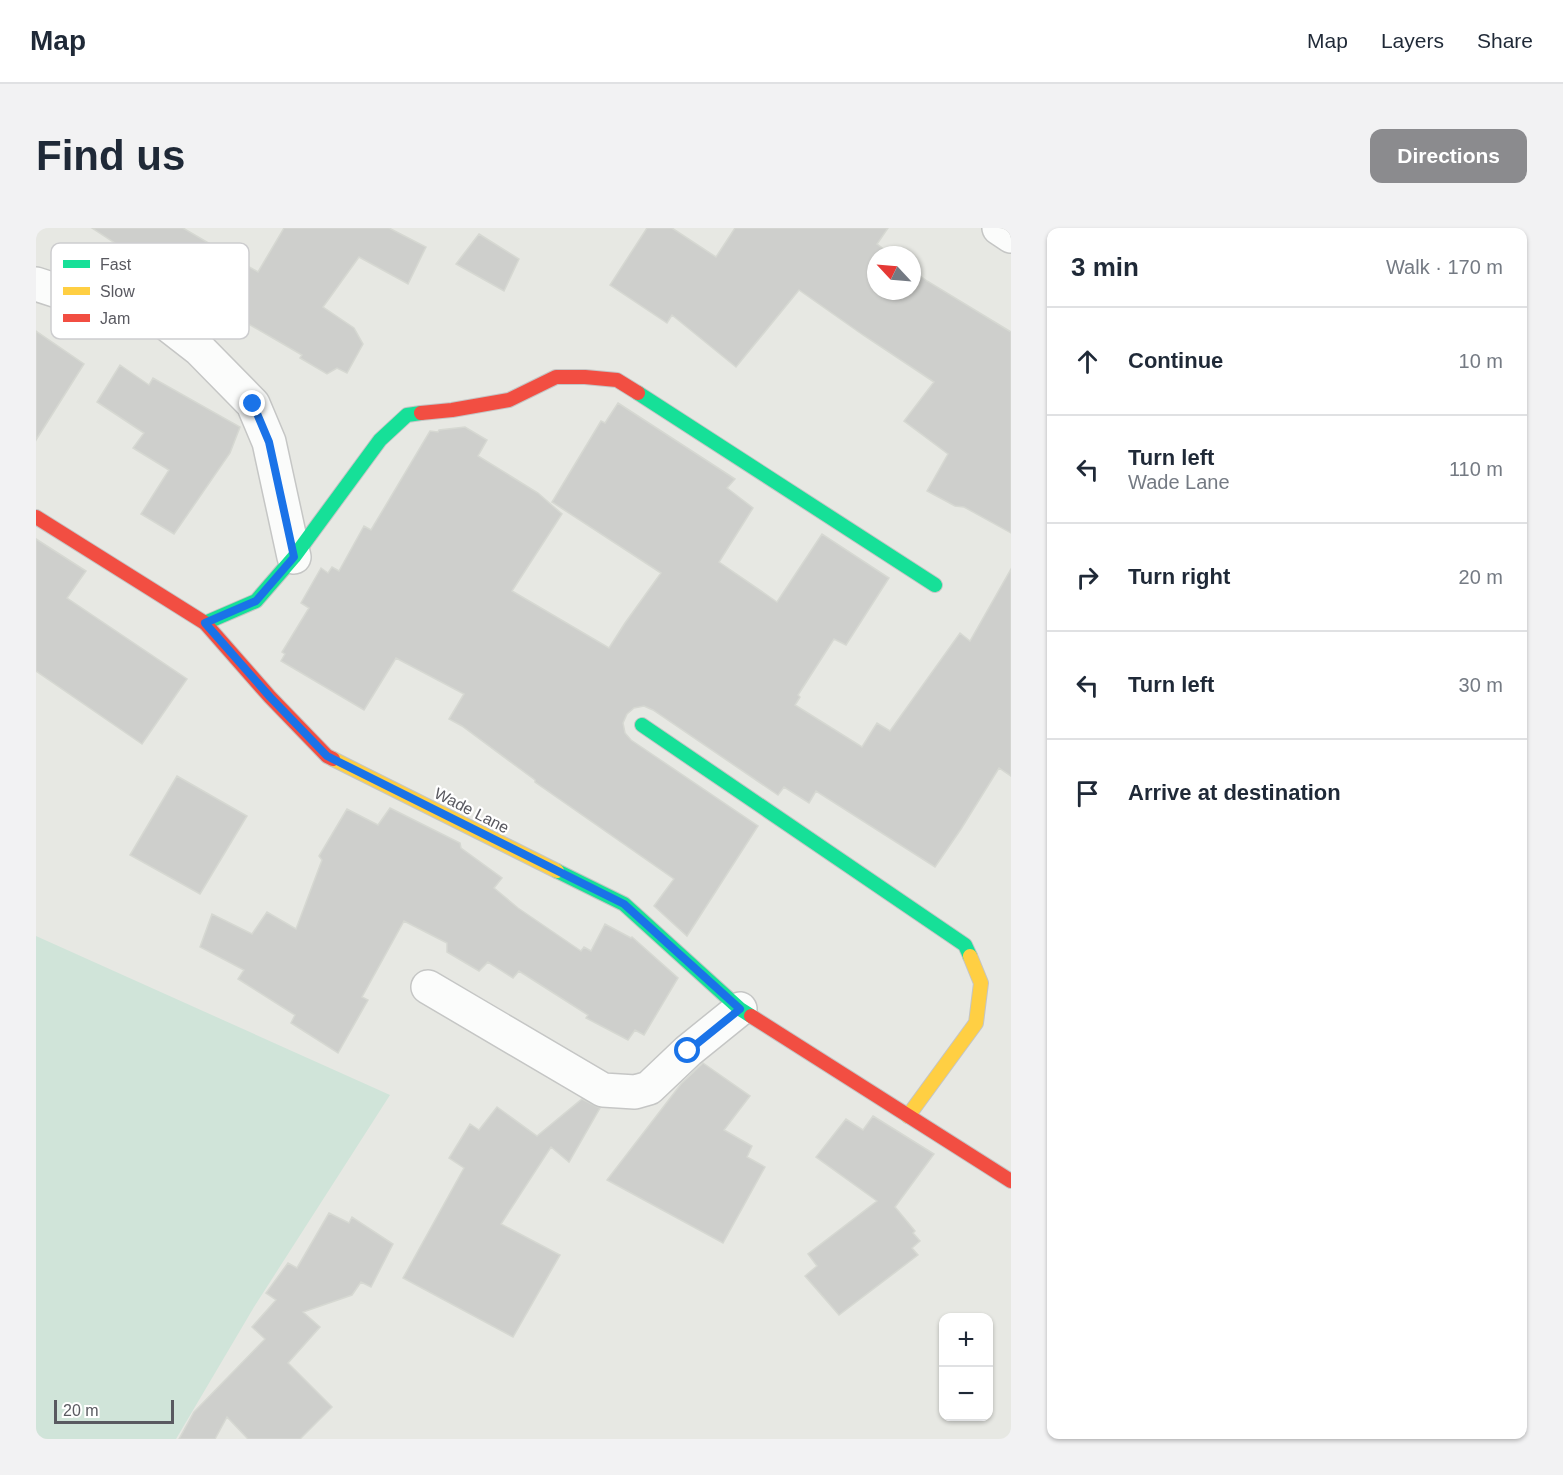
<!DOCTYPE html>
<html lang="en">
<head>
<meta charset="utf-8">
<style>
  body { margin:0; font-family:Arial,sans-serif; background:#f2f2f3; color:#1f2937 }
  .controls { position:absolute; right:18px; bottom:18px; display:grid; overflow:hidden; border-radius:12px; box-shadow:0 2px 4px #0004 }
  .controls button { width:54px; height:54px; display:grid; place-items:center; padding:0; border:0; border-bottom:2px solid #e0e1e3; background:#fff; color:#1f2937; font:30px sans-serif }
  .compass { position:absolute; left:831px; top:18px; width:54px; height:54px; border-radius:50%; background:#fff; box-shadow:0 2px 4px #0004; rotate:296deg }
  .scale { position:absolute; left:18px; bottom:15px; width:120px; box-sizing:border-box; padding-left:6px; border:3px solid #595960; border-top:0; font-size:16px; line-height:21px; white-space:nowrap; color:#595960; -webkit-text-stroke:4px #fff; paint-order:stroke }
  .stop { position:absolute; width:18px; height:18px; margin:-14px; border:4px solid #1a73e8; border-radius:50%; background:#fff }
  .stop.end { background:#1a73e8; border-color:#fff; box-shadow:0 2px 6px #0008 }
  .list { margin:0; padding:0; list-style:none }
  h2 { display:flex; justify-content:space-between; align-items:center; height:78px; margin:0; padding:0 24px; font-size:26px }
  h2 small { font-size:20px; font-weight:400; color:#747a83 }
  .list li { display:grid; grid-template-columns:39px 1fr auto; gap:18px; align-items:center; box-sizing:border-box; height:108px; padding:0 24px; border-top:2px solid #e0e1e3 }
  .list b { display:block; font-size:22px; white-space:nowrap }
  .list p { margin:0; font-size:20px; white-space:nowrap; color:#747a83 }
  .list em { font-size:20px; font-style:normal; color:#747a83 }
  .icon { flex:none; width:33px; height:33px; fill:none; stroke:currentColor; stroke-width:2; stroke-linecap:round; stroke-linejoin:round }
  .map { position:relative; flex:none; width:975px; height:1211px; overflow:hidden; border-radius:12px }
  header { display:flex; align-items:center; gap:36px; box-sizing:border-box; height:84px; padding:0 30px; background:#fff; border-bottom:2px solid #e0e1e3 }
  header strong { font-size:28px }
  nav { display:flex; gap:33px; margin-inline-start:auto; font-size:21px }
  .intro { display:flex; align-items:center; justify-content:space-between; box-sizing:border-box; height:144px; padding:0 36px }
  h1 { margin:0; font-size:42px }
  .button { padding:15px 27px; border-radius:12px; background:#8b8b8e; color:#fff; font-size:21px; font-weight:700 }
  main { display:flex; gap:36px; padding:0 36px }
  aside { flex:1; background:#fff; border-radius:12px; box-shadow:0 2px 4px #0004 }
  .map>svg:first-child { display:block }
  .green { fill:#d0e4d9 }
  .building { fill:#cecfcc; stroke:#d6d8d2; stroke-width:1.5 }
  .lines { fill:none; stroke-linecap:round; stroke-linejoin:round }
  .street-casing { stroke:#c5c6c5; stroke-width:36 }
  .fast-casing { stroke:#c4c5c5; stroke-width:16 }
  .slow-casing { stroke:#c4c5c5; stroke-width:16 }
  .jam-casing { stroke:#c4c5c5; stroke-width:16 }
  .street { stroke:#fbfcfb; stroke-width:33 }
  .fast { stroke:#16e098; stroke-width:14 }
  .slow { stroke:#ffcf43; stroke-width:14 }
  .jam { stroke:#f24e42; stroke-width:14 }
  .route { stroke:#1a73e8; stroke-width:8 }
  .labels { text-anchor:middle; stroke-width:4.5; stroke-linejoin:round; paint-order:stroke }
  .street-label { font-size:16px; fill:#595960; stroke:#fff }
  .key { fill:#fff; stroke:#cdcdcf; stroke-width:1.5 }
  .key-label { font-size:16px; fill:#595960 }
</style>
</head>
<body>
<header>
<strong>Map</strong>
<nav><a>Map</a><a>Layers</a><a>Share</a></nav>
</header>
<div class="intro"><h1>Find us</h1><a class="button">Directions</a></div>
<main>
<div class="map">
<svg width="975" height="1211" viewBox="0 0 975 1211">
  <rect width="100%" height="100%" fill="#e7e8e3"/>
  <path class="green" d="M0,708L354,867L218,1079L140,1211H0Z"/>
  <path class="building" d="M56,0H147L222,44L248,0H353L390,19L372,56L323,29L287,79L318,100L327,116L311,145L301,140L291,146L264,130L266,127L123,44Z
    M611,0H636L680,29L699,0H852L841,16L856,27H840V63H876V42L891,53L975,104V305L928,279L919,278L891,263L912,226L868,193L898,154L827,107L763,62L700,139L636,87L631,95L574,57Z
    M443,6L483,31L468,63L420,36Z
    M0,103L48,136L0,212Z
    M84,137L113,157L117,150L204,199L194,225L138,306L105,286L133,242L97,220L108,205L61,174Z
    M582,175L699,251L691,260L717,280L683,334L741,374L786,306L853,350L810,417L798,411L762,467L764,469L759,477L826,519L841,495L854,503L924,405L934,413L975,341V548L963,540L925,601L899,639L780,563L773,575L748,559L742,567L617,482L608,478L598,480L591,486L587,495L589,505L595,512L722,598L651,708L618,678L638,651L499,554V552L426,498L413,491L428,466L360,430L328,482L245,433L249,426L246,424L273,380L265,375L285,340L292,345L296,339L303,343L328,298L335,302L394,203L402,204L403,202L429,199L451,212L442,228L502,265L526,286L476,363L573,420L589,395L625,345L516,274L565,193L569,195Z
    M0,311L50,343L31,370L151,451L106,516L0,443Z
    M141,548L211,588L164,666L94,627Z
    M354,580L424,615L425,620L466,650L458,660L482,680L545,723L548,719L555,723L569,696L595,710L596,709L642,750L608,807L599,802L592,812L550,790L552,787L483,743L477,750L452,734L443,743L411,724V715L368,693L326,769L332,772L302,825L255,795L259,787L202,751L208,742L164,719L176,686L216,706L231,684L260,701L286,632L283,628L311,581L342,597Z
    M667,835L714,868L688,902L716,918L711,929L729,939L687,1015L571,952L645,856Z
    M546,871L564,880L533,934L515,919L465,996L524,1027L477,1109L367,1050L428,940L413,930L434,896L443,902L461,879L501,908Z
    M837,888L898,926L859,979L879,1003L877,1005L884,1013L876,1020L882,1027L803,1087L769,1048L781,1038L772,1026L841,973L780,929L810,891L827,902Z
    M293,985L313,995L316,989L357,1016L335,1059L325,1054L316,1067L267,1084L284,1099L252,1135L296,1179L264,1211H212L191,1189L179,1211H143L158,1184L229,1111L216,1099L240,1072L230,1065L252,1035L261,1040Z"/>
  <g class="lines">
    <g class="street-casing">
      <path id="street" d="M963,0L975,8
        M0,56L37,68L64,73L127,93L163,121L217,176L233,214L258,329
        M392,759L567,862L599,864L613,860L652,823L704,781"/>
    </g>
    <g class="fast-casing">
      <path id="fast" d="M602,165L899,357
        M169,395L220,373L258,329L344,212L371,187L385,185
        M606,497L929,717L934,728
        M521,643L588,676L704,781L715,788"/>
    </g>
    <g class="slow-casing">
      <path id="slow" d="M297,531L521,643
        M872,888L940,795L945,755L934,728"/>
    </g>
    <g class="jam-casing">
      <path id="jam" d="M385,185L416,182L473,172L520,149H549L581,152L602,165
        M0,289L169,395L234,469L291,528L297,531
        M715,788L975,953"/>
    </g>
    <use href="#street" class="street"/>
    <use href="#fast" class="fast"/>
    <use href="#slow" class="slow"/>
    <use href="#jam" class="jam"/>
  </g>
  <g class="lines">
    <path class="route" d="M217,176L233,214L258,329L220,373L169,395L234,469L291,528L588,676L704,781L652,823"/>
  </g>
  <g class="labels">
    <g class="street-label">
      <text transform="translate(436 582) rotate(27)" y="6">Wade Lane</text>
    </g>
  </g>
  <rect x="15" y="15" width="198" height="96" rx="9" class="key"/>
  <rect x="27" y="32" width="27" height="8" fill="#16e098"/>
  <rect x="27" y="59" width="27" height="8" fill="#ffcf43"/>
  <rect x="27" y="86" width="27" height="8" fill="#f24e42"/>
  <g class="key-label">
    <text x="64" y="42">Fast</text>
    <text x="64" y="69">Slow</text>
    <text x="64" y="96">Jam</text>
  </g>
</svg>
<div class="controls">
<button>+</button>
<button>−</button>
</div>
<svg class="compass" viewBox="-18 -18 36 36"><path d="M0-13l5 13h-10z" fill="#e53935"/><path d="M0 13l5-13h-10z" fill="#747a83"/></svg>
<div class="scale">20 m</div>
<div class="stop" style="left:652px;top:823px"></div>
<div class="stop end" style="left:217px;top:176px"></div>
</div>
<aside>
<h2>3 min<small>Walk · 170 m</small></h2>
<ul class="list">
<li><svg class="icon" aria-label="ahead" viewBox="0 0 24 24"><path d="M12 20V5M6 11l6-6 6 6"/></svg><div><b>Continue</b></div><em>10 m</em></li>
<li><svg class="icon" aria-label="left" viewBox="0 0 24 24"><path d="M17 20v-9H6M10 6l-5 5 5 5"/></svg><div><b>Turn left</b><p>Wade Lane</p></div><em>110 m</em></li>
<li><svg class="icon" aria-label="right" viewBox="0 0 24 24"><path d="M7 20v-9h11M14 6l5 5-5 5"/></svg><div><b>Turn right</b></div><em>20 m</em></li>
<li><svg class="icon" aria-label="left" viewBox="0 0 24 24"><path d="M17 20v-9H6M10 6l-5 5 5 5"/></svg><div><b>Turn left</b></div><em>30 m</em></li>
<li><svg class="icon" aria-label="arrive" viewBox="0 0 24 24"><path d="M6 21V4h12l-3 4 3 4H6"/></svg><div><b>Arrive at destination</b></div></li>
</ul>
</aside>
</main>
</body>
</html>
